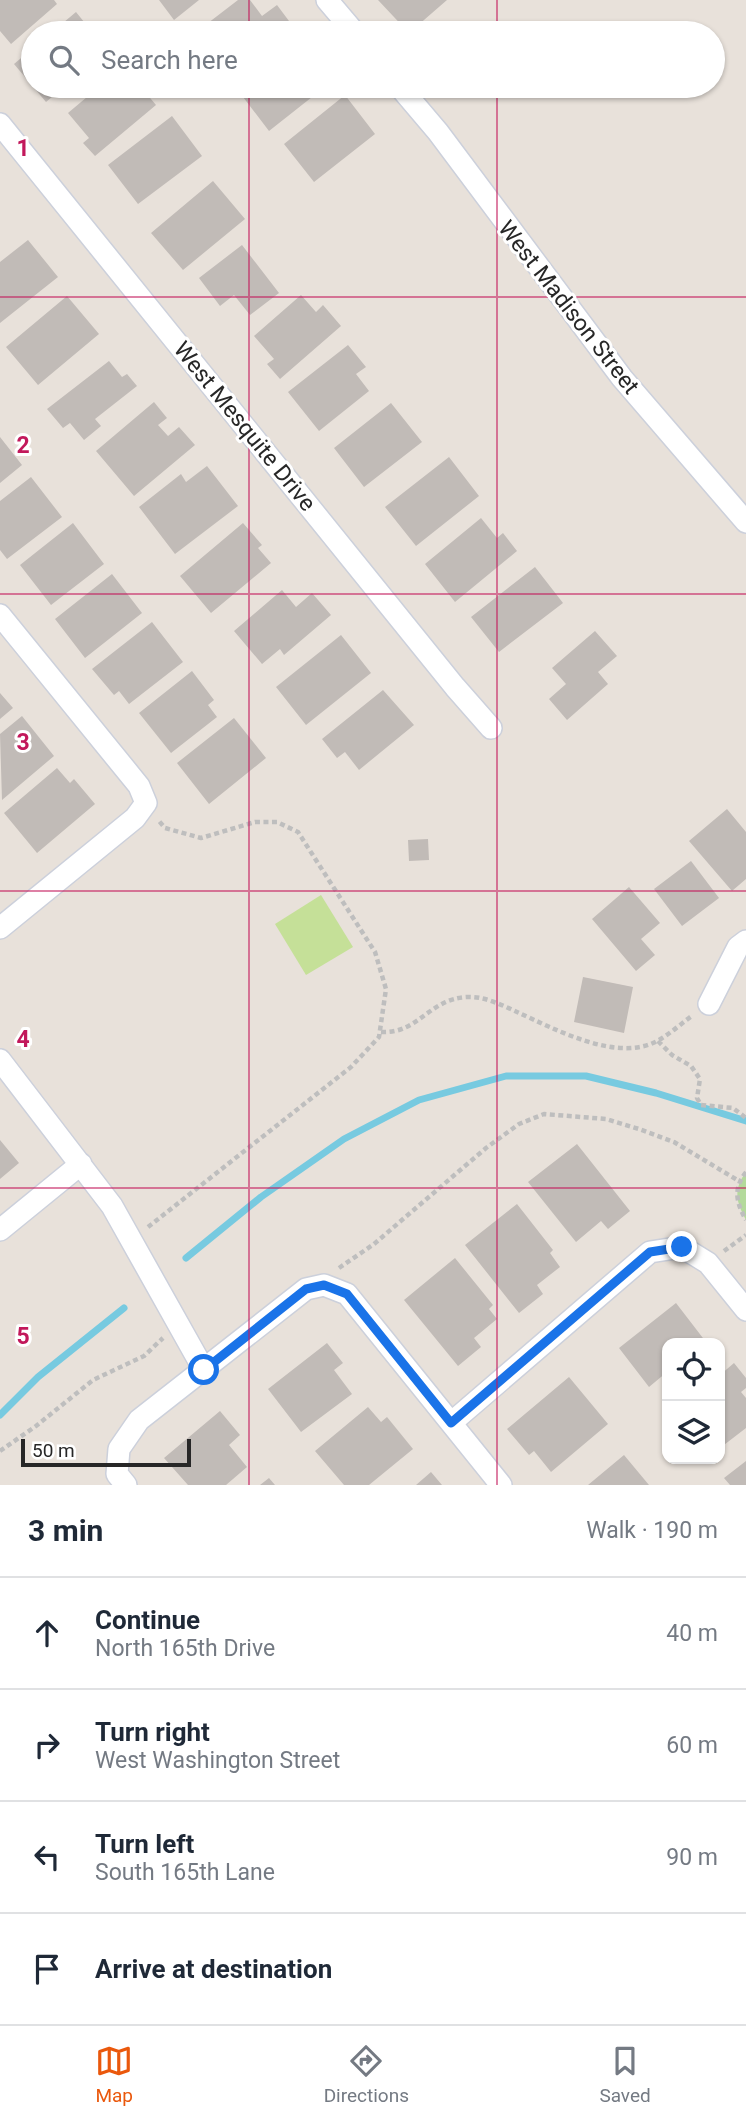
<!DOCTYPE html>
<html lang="en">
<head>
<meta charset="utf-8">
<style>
  body { margin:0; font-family:Roboto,sans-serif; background:#f6f6f7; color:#1f2937 }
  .controls { position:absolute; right:21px; bottom:21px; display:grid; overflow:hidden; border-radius:14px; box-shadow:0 2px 5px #0004 }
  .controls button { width:63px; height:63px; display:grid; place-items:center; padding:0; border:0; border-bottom:2px solid #e0e1e3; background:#fff; color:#1f2937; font:35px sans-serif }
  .scale { position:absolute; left:21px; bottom:18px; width:170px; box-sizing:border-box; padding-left:7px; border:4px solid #272727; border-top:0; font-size:19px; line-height:24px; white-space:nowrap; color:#272727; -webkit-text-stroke:5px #fff; paint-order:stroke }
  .stop { position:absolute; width:21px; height:21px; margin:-16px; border:5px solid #1a73e8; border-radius:50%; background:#fff }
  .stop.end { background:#1a73e8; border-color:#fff; box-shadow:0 2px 7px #0008 }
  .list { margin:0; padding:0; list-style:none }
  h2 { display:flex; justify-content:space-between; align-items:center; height:91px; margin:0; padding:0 28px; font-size:30px }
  h2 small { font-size:23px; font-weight:400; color:#747a83 }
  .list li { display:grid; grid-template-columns:46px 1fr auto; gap:21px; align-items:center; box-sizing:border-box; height:112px; padding:0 28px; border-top:2px solid #e0e1e3 }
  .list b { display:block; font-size:26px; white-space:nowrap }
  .list p { margin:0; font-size:23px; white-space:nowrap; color:#747a83 }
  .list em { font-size:23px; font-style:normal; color:#747a83 }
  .icon { flex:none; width:38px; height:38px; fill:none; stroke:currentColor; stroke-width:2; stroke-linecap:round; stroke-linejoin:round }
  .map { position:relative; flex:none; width:746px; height:1485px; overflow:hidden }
  .search { position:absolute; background:#fff; box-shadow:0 2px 5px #0004; left:21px; right:21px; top:21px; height:77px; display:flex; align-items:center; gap:18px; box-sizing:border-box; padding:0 24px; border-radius:38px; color:#747a83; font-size:26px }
  .sheet { height:539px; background:#fff }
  nav { display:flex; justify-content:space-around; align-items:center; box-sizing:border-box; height:98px; border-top:2px solid #e0e1e3; background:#fff; font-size:19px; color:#747a83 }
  nav a { display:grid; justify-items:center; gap:4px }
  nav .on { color:#ea580c }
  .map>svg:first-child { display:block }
  .green { fill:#b4da9c }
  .pitch { fill:#c5e098 }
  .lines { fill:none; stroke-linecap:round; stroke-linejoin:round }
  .stream { stroke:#77cae0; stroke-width:7 }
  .building { fill:#c1bbb7 }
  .minor-casing { stroke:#ccd0db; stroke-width:24 }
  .path { stroke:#bebebe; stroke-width:4.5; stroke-dasharray:5 3.5; stroke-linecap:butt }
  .minor { stroke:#fff; stroke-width:21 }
  .route { stroke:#1a73e8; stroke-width:9 }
  .grid { fill:none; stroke:#c2185b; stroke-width:2; stroke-opacity:0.55 }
  .labels { text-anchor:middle; stroke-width:6; stroke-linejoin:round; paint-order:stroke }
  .street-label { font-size:23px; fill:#272727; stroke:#fff }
  .grid-label { font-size:23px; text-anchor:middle; font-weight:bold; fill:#c2185b; stroke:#fff; stroke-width:6; stroke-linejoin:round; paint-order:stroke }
</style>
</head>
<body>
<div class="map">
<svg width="746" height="1485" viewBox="0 0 746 1485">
  <rect width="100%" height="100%" fill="#e8e1da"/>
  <path class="green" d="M746,1172V1220C736,1202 733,1189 746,1172Z"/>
  <path class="pitch" d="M321,895L353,947L306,975L275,924Z"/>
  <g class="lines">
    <path class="stream" d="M186,1258L261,1197L344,1139L419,1100L506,1076H586L656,1093L746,1121
      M0,1415L38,1377L124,1308"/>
  </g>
  <path class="building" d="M0,0H54L57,4L11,44L0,31Z
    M159,0H199L174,20Z
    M238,0H250L262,16L277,5L289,21L272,33H195Z
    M378,0H447L409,33Z
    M76,12L93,33H51Z
    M33,48V86H65L46,102L14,64Z
    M100,86H128L131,89L134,86H140L156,105L95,156L83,143L89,138L68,113Z
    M249,86H326L269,131L240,93Z
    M345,95L375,134L314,182L284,144Z
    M172,116L202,156L138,204L108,165Z
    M213,181L245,219L183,270L151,233Z
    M28,240L58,277L0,323V262Z
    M242,245L279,293L250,315L234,295L220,306L199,278Z
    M301,295L316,312L323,305L341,326L280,379L267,364L274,359L254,336Z
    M67,296L99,334L38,385L6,347Z
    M348,345L366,367L356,374L369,391L319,431L288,392Z
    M109,361L122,377L127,374L137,386L95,419L101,426L84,440L70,423L63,428L47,409Z
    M154,402L167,418L158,425L168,436L179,427L195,445L134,496L96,451Z
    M391,403L422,442L364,487L334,448Z
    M0,437L22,465L0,483Z
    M449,457L479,496L416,546L385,507Z
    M207,466L238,506L175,554L139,507L181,474L186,482Z
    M31,477L62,517L7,559L0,550V501Z
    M481,518L497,538L503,533L517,551L455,602L425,564Z
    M73,523L104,564L51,605L20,565Z
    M243,523L262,545L258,548L271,563L211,613L180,576Z
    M535,567L563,603L499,652L471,617Z
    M112,574L142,613L85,658L55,619Z
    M282,590L296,607L312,593L331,615L284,655L280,649L262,664L234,631Z
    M152,622L183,662L129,704L119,691L114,695L92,669Z
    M595,631L617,656L598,672L608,684L567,720L549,699L566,684L552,668Z
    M341,635L371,673L306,725L276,687Z
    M192,671L214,700L208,705L217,717L171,753L139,713Z
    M383,690L414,725L359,770L345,752L337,758L322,739Z
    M0,693L13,708L0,719Z
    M22,716L54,756L2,800L0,734Z
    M234,718L266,758L209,804L177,763Z
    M57,768L70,783L74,779L95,804L37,853L4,813Z
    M727,809L746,832V879L732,891L689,841Z
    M428,839L429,860L409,861L408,840Z
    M691,861L719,898L682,926L654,889Z
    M629,887L660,923L641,939L655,955L636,971L592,919Z
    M583,977L633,987L624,1033L574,1022Z
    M0,1140L19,1163L0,1179Z
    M577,1144L630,1211L608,1229L601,1221L576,1242L528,1182Z
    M517,1204L553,1250L550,1253L560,1267L537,1285L543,1294L519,1313L465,1245Z
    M455,1258L493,1305L489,1309L497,1319L474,1338L481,1347L458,1366L404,1300Z
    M676,1303L706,1342L667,1343V1372L649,1387L619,1348Z
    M327,1343L343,1363L334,1370L352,1394L301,1432L268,1389Z
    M734,1363L746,1378V1388L741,1392L746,1398V1428L720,1448V1375Z
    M569,1377L608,1424L551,1472L534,1451L529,1455L507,1429Z
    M368,1407L381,1422L387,1417L413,1449L369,1485H344L315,1451Z
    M220,1411L240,1435L229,1445L247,1467L226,1485H188L164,1458Z
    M624,1455L649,1485H588Z
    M746,1461V1485H730L724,1478Z
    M431,1472L442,1485H416Z
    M269,1478L275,1485H260Z"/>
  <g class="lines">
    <g class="minor-casing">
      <path id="minor" d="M327,0L355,33
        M399,86L438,132L622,378L746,522
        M0,124L455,687L491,728
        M0,615L139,786L146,803L135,818L0,928
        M709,1004L738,947L746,941
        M0,1060L112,1206L204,1370
        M0,1230L81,1164
        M451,1423L650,1252L682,1247L708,1263L746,1310
        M126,1485L117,1474L119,1449L139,1420L306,1289L324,1285L347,1294L501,1485"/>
    </g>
    <path class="path" d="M381,1032C419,1034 428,999 467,997C484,996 502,1005 517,1012C555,1029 618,1064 659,1040C671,1033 682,1023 693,1015
      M658,1041L672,1055L691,1066L700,1079L697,1098L701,1105L733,1108L746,1118
      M746,1172C733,1189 736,1202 746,1220
      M148,1227L351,1067L379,1037L386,989L375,952L298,832L277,822H255L201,838L165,828L159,821
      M724,1251L746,1235
      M339,1268L374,1244L486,1148L519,1124L544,1114L606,1119L639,1129L674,1142L739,1181
      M0,1451L36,1426L93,1380L144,1356L163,1338"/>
    <use href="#minor" class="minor"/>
  </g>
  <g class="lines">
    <path class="route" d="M204,1370L306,1289L324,1285L347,1294L451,1423L650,1252L682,1247"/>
  </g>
  <path class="grid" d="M249,0V33M497,0V33M249,86V1485M497,86V1485M0,297H746M0,594H746M0,891H746M0,1188H746"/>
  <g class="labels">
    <g class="street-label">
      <text transform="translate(569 307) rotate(52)" y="8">West Madison Street</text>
      <text transform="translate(245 426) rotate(51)" y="8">West Mesquite Drive</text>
    </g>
  </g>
  <g class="grid-label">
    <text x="23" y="156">1</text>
    <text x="23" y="453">2</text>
    <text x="23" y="750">3</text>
    <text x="23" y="1047">4</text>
    <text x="23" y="1344">5</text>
  </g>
</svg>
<div class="controls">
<button><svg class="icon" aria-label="locate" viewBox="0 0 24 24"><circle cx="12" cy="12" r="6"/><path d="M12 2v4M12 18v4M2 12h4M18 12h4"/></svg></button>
<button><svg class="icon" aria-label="layers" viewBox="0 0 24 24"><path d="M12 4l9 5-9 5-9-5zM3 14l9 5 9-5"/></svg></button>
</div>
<div class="scale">50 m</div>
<div class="stop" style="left:204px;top:1370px"></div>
<div class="stop end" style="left:682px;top:1247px"></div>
<div class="search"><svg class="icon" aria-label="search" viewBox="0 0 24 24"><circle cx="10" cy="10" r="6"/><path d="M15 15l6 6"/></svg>Search here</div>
</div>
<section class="sheet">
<h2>3 min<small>Walk · 190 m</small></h2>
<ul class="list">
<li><svg class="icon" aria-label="ahead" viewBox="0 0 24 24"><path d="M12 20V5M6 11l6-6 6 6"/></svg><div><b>Continue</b><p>North 165th Drive</p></div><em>40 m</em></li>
<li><svg class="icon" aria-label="right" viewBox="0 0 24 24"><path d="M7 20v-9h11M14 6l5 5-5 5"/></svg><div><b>Turn right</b><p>West Washington Street</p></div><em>60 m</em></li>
<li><svg class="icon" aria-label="left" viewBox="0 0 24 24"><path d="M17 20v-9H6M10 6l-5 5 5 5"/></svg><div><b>Turn left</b><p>South 165th Lane</p></div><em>90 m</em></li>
<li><svg class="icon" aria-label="arrive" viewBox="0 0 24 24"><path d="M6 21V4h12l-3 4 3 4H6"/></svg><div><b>Arrive at destination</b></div></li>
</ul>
</section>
<nav>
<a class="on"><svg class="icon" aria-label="map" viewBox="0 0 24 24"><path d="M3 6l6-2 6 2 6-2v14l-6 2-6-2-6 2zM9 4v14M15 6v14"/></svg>Map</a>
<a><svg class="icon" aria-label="directions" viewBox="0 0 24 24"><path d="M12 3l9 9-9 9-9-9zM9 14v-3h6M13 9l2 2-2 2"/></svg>Directions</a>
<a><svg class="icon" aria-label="saved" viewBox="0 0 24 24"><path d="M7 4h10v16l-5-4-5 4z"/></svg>Saved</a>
</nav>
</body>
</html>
